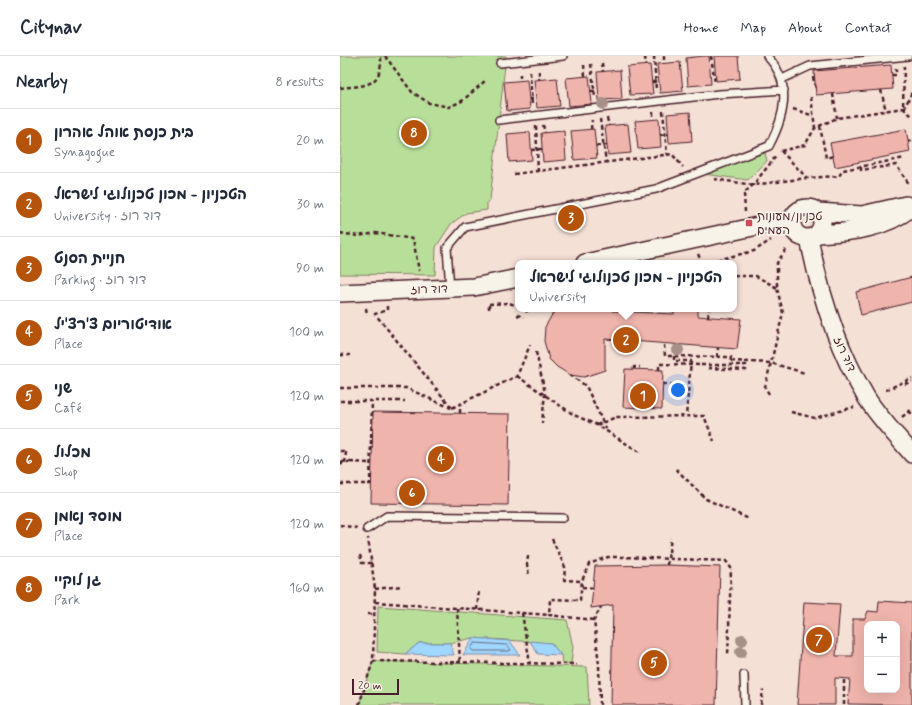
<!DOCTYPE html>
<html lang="en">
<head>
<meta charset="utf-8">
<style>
  body { margin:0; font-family:Mynerve,"Playpen Sans Hebrew",sans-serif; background:#f2f2f3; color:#1f2937 }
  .controls { position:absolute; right:12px; bottom:12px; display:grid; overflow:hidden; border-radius:8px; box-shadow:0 4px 16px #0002 }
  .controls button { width:36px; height:36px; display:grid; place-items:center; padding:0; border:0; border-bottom:1px solid #e0e1e3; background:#fff; color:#1f2937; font:20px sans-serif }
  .scale { position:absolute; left:12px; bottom:10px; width:47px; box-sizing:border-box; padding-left:4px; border:2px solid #4a1f2b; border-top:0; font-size:11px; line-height:14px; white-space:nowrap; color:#4a1f2b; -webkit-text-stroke:3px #f7f3e8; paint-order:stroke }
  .you { position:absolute; left:338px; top:334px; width:14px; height:14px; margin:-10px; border:3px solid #fff; border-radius:50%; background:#1a73e8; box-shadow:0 0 0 6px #1a73e833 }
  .badge { display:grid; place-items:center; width:26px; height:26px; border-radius:50%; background:#b45309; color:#fff; font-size:13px; font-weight:700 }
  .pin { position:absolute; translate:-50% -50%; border:2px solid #fff; box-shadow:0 1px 4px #0006 }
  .popup { position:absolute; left:175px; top:204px; width:222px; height:52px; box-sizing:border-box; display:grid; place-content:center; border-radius:8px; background:#fff; filter:drop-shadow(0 1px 3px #0005); font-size:13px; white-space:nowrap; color:#747a83 }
  .popup b { font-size:15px; color:#1f2937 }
  .popup::after { content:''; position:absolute; left:50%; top:100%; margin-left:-8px; border:8px solid transparent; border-top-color:#fff }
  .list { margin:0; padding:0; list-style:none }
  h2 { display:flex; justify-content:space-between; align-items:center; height:52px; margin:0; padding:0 16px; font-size:17px }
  h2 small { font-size:13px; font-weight:400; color:#747a83 }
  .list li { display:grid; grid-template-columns:26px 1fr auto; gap:12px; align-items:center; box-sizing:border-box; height:64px; padding:0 16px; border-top:1px solid #e0e1e3 }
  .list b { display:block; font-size:15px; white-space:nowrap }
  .list p { margin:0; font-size:13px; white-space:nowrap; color:#747a83 }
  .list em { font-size:13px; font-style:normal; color:#747a83 }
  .map { position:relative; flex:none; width:572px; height:649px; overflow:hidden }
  header { display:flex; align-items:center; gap:24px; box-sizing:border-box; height:56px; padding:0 20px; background:#fff; border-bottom:1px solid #e0e1e3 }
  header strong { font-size:19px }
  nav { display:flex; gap:22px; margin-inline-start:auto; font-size:14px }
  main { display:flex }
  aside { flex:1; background:#fff }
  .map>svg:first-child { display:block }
  .green { fill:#b8df9a; stroke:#817f62 }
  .water { fill:#9fd7ff; stroke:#7d8daa }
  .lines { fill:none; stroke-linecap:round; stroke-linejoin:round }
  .shore { stroke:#6c6980; stroke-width:1 }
  .building { fill:#efb4ac; stroke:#4a1f2b; fill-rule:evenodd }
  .service-casing { stroke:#4a1f2b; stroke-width:10 }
  .tertiary-casing { stroke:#4a1f2b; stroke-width:20 }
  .path { stroke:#4a1f2b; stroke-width:2.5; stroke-dasharray:4 3; stroke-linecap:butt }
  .service { stroke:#f7f3e8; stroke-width:7 }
  .tertiary { stroke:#f7f3e8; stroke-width:17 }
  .path-bridge { stroke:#4a1f2b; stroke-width:2.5; stroke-dasharray:4 3; stroke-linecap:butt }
  .tree { fill:#a69087 }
  .poi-dot { fill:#d1495b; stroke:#f7f3e8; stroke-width:1.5 }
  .labels { text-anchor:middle; stroke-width:3.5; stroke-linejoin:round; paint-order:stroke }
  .poi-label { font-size:12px; fill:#4a1f2b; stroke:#f7f3e8; text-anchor:start }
  .street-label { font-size:12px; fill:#4a1f2b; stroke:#f7f3e8 }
</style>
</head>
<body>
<header>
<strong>Citynav</strong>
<nav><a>Home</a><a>Map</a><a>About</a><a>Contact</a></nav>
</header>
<main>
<aside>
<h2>Nearby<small>8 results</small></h2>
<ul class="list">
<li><span class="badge">1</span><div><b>בית כנסת אוהל אהרון</b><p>Synagogue</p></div><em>20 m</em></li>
<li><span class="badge">2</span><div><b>הטכניון - מכון טכנולוגי לישראל</b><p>University · דוד רוז</p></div><em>30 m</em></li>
<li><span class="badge">3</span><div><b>חניית הסנט</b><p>Parking · דוד רוז</p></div><em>90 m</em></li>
<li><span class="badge">4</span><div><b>אודיטוריום צ'רצ'יל</b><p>Place</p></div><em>100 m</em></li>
<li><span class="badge">5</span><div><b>שני</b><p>Café</p></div><em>120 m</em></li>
<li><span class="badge">6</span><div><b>מכלול</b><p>Shop</p></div><em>120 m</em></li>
<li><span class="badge">7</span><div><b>מוסד נאמן</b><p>Place</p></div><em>120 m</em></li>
<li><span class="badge">8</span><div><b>גן לוקיי</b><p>Park</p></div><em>160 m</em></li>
</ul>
</aside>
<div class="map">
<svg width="572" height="649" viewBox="0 0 572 649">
  <rect width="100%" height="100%" fill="#f5e0d6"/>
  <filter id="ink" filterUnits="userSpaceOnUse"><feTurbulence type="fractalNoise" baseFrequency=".025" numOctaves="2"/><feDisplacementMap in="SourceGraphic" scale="8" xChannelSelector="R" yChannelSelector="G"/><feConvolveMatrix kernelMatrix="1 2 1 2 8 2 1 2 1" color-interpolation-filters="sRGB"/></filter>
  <g filter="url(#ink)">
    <path class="green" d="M0,0H166L150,144L147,146V154L126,157L111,168L96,191L95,219L0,218Z
      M425,97L427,105L408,124L363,118Z
      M38,550L227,564L233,591L231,607L222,608L221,599L211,587L133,582L110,587H79L65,598L37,596Z
      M33,605L247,611L249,649H19Z"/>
    <path class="water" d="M133,582L170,585L180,599H123Z
      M190,585L211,587L221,599L198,598Z
      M79,587H110L114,599L65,598Z"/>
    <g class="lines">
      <path class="shore" d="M135,587L167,589L171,594L169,595H133L131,593Z"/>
    </g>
    <path class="building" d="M364,0H369L371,28L348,30L346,2Z
      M374,0H398L400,23L376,25Z
      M340,6L343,35L320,37L317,8Z
      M310,9L313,38L290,39L287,11Z
      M551,9L553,33L476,39L474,15Z
      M280,14L282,43L259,44L257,16Z
      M249,20L252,48L229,50L226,22Z
      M217,22L220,50L197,52L194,24Z
      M187,24L190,53L167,55L164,26Z
      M350,56L352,85L329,87L327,58Z
      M319,63L321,91L298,93L295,65Z
      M288,68L291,97L268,99L265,70Z
      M254,73L257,102L234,104L231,75Z
      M566,73L570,96L495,111L490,87Z
      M224,75L226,104L203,106L201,77Z
      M190,76L192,104L169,106L167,78Z
      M572,221V246L521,259L516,236Z
      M219,253H272V255L334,258V253H358V260L401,263L397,293L265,283V314L244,321L230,319L217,311L209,303L204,285L205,271L213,257Z
      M285,313L323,314L322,353L283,351Z
      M33,356L170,358L168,449L31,447Z
      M327,509L380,511L376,649H271L273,549L251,552L255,510Z
      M539,545L572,547V649L508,648L510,623L495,622V649H457L464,546L500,548L496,600H513V563H525L528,555L538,556ZM527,568H557V634H527Z"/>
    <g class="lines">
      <g class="service-casing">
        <path id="service" d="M160,7L223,0
          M442,23L470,10L568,0
          M159,64L379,38L444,34
          M110,232L107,192L125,171L316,133L429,90C445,60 453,27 427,0
          M27,473L47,460L223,462
          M404,619L405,649"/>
      </g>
      <g class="tertiary-casing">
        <path id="tertiary" d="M452 167a15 15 0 1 1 30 0a15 15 0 1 1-30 0Z
          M478,156L522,159L566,149
          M478,178C511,176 545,173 572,151
          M469,182C480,239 497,292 526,341C539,362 557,380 572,398
          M245,207L427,168L452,165
          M0,237L134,231L178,222"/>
      </g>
      <path class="path" d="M45,0L72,36L89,47L109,51L122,45L145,25
        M314,0L316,35
        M324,0V8
        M371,0L375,27
        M305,1L306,9
        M262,7L263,16
        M251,8L255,41
        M244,9L245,20
        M564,10L563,52L572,60
        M199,15V23
        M190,16L192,50
        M180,18V25
        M552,19H556V11
        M473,21L476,33
        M312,26H319
        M0,32C16,30 37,32 40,13C41,8 42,4 40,0
        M541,34L546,55
        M251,35H258
        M493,38L497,62
        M471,41L475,72
        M189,43H196
        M453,53L474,60
        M564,53L572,36
        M323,55L327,98
        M313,56V63
        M267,62L269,70
        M260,63L266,106
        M203,69L205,77
        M196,70L198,115
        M480,70L486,102L493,100
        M251,73L252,64
        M320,79L328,78
        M568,85H572
        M256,90L267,89
        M191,94L202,93
        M441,95L467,122L499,120L503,114L565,102
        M441,95L465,89L475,72L497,62L563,52
        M521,111V114L556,109L569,128
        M174,118L332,98L343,111
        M374,123L413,129L467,122
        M405,156L404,137L413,129L437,99
        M0,177L18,180L36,177L73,183L79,215
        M358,198L362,207
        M364,207L414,195L431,184
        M394,220H416L437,232
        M149,248L169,247L178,250
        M47,250V254L35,258L112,352
        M26,252L27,259
        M149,253V247
        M185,253L188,257
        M177,259L184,261
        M368,261L369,253
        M324,289L325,300L391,301L390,309
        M196,296L205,337L202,367
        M0,299H10
        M334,300V305H351L346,360
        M377,301L378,292
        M391,305L431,307L465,317
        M361,309H406V314L368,312
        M294,313V311H300
        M230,319L246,330L267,375
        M177,320L234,359L257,369L301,397
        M323,328L336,329
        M565,328L572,325
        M0,332H66L111,352
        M546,334L572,322
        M429,338L425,331L443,257L437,232V207L447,192
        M0,345H65
        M112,352L177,320L190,289
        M569,355L572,358
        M451,356L475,362L514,351
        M120,357V352
        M562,361L572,353
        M257,369L276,361L364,360L374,385
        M0,395H6L5,408H0
        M10,406L30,407
        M336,413L366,443L409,463
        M0,428H30L32,345
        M0,469L17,472
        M212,483L225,511L224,524L242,525
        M329,496L331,482
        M20,499L22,507H32
        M188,500L187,509L189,519
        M242,531L254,532
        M35,533L62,530
        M35,546L209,559
        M117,552L120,606
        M137,554L139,534
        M182,557L190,608
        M28,558H34
        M254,564L209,559L210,543L240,544L242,525L249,508L268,501H282L386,505L391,512L388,600
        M33,605L237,608
        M19,649L33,605L35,533L28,482
        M260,649L259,609L254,564L261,551
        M421,649L423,634
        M504,649V622"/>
      <use href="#service" class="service"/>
      <use href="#tertiary" class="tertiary"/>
      <path class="path-bridge" d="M319,314V308L361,309
        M0,406H10
        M327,509L329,496"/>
    </g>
    <g class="tree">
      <circle cx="263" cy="48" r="6"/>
      <circle cx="338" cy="294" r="6"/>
      <circle cx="402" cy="584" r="6"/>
      <circle cx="401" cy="596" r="6"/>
    </g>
  </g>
  <rect class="poi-dot" x="405" y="163" width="8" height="8" rx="2"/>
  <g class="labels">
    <g class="poi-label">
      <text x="417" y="164">טכניון/מעונות<tspan x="417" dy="14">העמים</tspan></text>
    </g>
    <g class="street-label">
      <text transform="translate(89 233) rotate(-2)" y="4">דוד רוז</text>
      <text transform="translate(505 298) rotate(65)" y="4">דוד רוז</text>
    </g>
  </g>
</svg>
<div class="controls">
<button>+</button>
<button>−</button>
</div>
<div class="scale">20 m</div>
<div class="you"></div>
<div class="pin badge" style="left:303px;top:340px">1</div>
<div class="pin badge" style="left:286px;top:284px">2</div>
<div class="popup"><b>הטכניון - מכון טכנולוגי לישראל</b>University</div>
<div class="pin badge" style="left:231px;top:162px">3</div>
<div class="pin badge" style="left:101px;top:403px">4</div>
<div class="pin badge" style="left:314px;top:607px">5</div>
<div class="pin badge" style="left:72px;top:437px">6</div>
<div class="pin badge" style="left:479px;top:584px">7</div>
<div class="pin badge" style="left:74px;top:77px">8</div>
</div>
</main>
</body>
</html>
